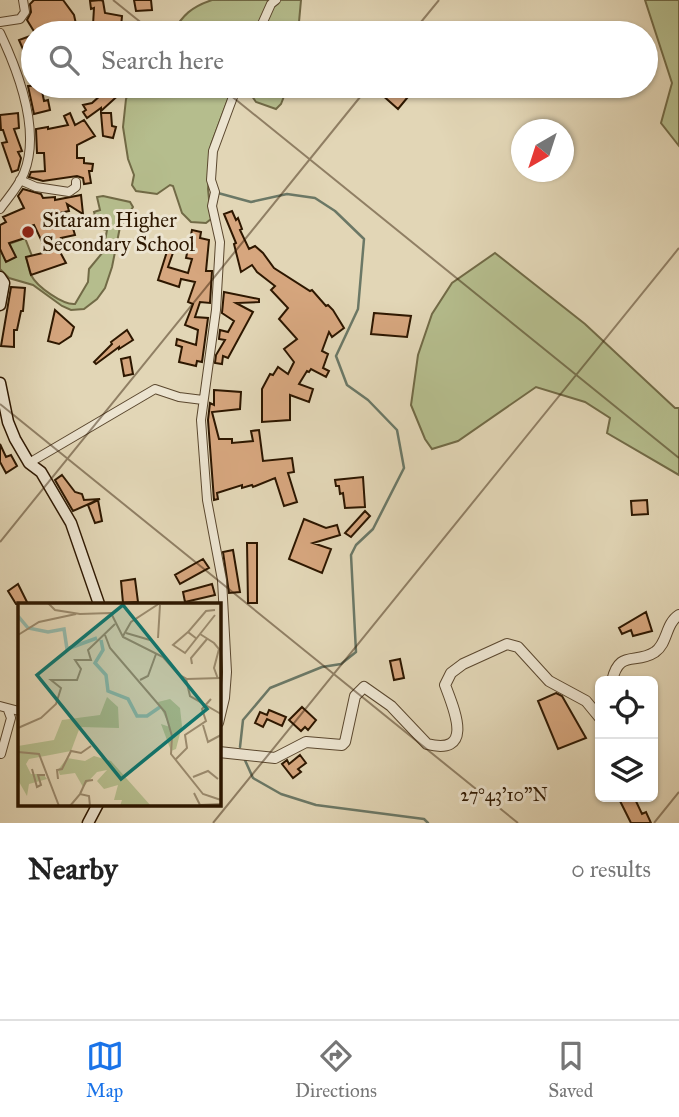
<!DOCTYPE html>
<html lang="en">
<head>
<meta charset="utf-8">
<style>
  body { margin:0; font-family:"IM FELL Great Primer",serif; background:#f2f2f2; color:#222 }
  .controls { position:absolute; right:21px; bottom:21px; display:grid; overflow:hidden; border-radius:10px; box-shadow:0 2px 5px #0004 }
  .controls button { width:63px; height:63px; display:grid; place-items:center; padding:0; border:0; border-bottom:2px solid #e0e0e0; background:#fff; color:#222; font:35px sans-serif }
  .compass { position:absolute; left:511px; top:119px; width:63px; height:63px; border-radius:50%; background:#fff; box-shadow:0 2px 5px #0004; rotate:219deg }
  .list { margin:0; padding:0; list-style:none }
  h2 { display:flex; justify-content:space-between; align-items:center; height:91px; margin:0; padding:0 28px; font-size:30px }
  h2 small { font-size:23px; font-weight:400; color:#767676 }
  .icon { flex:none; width:38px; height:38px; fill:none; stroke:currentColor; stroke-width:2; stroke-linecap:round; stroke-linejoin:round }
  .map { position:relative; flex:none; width:679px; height:823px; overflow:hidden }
  .search { position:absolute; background:#fff; box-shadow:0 2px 5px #0004; left:21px; right:21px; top:21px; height:77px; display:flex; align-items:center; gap:18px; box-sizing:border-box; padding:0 24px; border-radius:38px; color:#767676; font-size:26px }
  .sheet { height:196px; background:#fff }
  nav { display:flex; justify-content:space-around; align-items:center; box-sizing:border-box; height:98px; border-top:2px solid #e0e0e0; background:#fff; font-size:19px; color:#767676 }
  nav a { display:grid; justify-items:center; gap:4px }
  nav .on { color:#1a73e8 }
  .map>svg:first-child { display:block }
  .green { fill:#b5bd8d; stroke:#716a46; stroke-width:2 }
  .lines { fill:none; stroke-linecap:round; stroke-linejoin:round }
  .stream { stroke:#6b7866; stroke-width:2.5 }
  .building { fill:#d6a67e; stroke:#2d1700; stroke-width:2 }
  .minor-casing { stroke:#5a472e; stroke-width:10 }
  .tertiary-casing { stroke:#5a472e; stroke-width:12 }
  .secondary-casing { stroke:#2d1700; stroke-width:13 }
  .minor { stroke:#ece4d0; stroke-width:8 }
  .tertiary { stroke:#ece4d0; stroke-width:10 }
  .secondary { stroke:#ece4d0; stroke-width:10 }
  .ticks { fill:none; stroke:#2d1700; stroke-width:2; stroke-opacity:0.45 }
  .poi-dot { fill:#8f2418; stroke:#ece4d0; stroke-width:2.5 }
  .labels { text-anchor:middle; stroke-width:6; stroke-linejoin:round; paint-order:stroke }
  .poi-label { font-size:21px; fill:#2d1700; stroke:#ece4d0; text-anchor:start }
  .inset-river { fill:none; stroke:#95b9aa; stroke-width:3.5 }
  .inset-road { fill:none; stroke:#9a8a6d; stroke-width:2 }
  .view { fill:#0f766e; fill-opacity:0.15; stroke:#0f766e; stroke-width:3.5 }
  .inset-edge { fill:none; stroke:#2d1700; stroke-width:3.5 }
  .ticks-label { font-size:18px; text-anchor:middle; fill:#2d1700; stroke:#ece4d0; stroke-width:6; stroke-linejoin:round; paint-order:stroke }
</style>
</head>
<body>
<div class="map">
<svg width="679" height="823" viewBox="0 0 679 823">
  <rect width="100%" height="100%" fill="#e2d6b6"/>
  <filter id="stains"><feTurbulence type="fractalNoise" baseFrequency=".00286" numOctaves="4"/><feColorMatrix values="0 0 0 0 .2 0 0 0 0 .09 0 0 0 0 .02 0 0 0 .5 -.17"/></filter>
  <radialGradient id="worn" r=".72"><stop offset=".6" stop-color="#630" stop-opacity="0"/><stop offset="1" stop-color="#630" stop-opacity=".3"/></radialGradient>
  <path class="green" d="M212,0H301L298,33H172C183,15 191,7 212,0Z
    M645,0H679V146L661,123L672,83Z
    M132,86H233L211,145L208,189L211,219L206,223L191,222L182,213L173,186L170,185L157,194L136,191L132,185L134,175L128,159L123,127L126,99Z
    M245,86H288L281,104L276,109L256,102Z
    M103,196L130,202L133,207L120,227L112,267L105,288L97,299L84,309L71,310L62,306L33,285L9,278L0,269V249L6,261L15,257L9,244L25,238L32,256L26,258C28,263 29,270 31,275C37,287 63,305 75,304L88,282L89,269L103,252L107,230L98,228L94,212L100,210L97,197Z
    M495,253L585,324L675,408H679V475L607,433L610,418L585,402L536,387L458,441L432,449L425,439L411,405L418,355L432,314L452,283Z"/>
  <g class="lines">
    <path class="stream" d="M218,193L251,202L287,194L315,198L335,211L364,239L358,309L336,356L347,385L368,400L397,430L404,468L373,529L356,545L351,555L356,652L341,664L322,667L270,688L243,720L240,747
      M244,758L253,778L281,794L316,805L424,819L428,823"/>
  </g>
  <path class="building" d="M34,0H63L74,15L78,33H35L27,20L31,12L30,4Z
    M101,0L103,1L105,13L122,16L121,27L93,25L94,8L91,9L90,1Z
    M134,0H151L152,10L136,11Z
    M33,35V86H41L44,101L48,100L50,110L34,114L28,86H33L25,69L23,58L26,56L19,40Z
    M111,86H118L123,91L101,111V108L87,118L83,112L86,110L83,105L92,103Z
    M372,86H417L398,109Z
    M18,113L19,128L14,129L22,151L18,152L21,158L18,170L12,172L2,143L7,142L3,130H1L0,115Z
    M70,113L75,125L84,120L95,136L77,145V158H84V163L93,164L92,171H89L91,183L84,184L83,178L77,176L43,181L29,177L31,172L45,171L44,153H37L36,129L48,127V129L68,125L64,116Z
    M101,113H111L112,126L116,127L113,138L103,136Z
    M23,189L41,194L43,198L55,197V200L81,195L83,214L67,204L69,211L55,214L60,228L72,225L75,235L61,238L66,247L59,250L66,263L31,275L26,257L47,252L34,225L22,229L25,238L9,243L16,257L6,262L0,249V225L6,222L3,217L24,208L18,196Z
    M232,211L236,220L238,218L242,229L240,230L249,249L255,246L263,253L274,268L310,291L312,290L326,306L328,305L333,310L344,328L332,337L329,332L322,351L328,354L323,368L329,371L326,377L311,369L309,372L307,371L299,384L313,389L309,402L290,395V420L262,422V389L270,374L273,375L278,367L288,374L294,362L284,349L297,339L279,319L288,308L271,290L275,286L257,272L252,265L241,272L234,244L236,243L224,214Z
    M192,230L201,232L200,238L209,240L206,271H212L210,303L200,302L195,317L208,318L202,362L197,361L196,366L179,362L182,347L176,345L177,339L196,345L198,330L185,325L193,304L188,302L195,282L181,279L179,287L158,280L169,245L175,247L168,267L188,273L192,259L186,258Z
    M11,287L25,288L23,311H21L17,330H14V347L1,346Z
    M224,292L259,299V302L236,303L253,312L228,358L223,356L222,364L215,363L216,355L225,340L219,339L220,330L228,332L234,321L222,313Z
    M55,310L74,327L71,336L59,344L48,341Z
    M374,313L411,316L407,337L371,334Z
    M127,330L133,340L119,349V347L96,364L94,362L112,344L111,342Z
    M130,357L133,374L124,376L121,359Z
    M214,390L241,392L240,409L212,412L219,439H232V443L253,441L251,431L259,430L263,461L292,458L294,472L288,473L297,502L284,506L275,478L253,487L252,485L242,488V485L217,493L218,499L214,500L208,420L210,403L214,405Z
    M0,444L6,457L11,455L17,466L6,473L0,462Z
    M62,475L75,492L82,494L84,500L100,499L73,511L55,480Z
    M363,477L365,507L345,508L343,493L340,494L339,486H336L335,480Z
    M98,500L102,521L95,523L88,505Z
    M647,500L648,514L632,515L631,501Z
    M365,511L370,516L351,537L345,533Z
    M304,519L326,528L337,525L340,535L313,543L331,549L322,573L289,559Z
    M247,543H257V603H248Z
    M233,550L240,592L229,593L223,552Z
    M203,559L209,568L180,584L175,575Z
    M135,579L138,602L123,603L121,581Z
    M18,584L28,604H16L8,591Z
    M212,584L215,595L185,602L183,592Z
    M646,612L652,631L633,636L631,630L622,634L619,628Z
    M400,659L404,678L394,680L390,661Z
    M556,693L562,696L586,738L558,749L538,701Z
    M302,707L316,720L308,730L305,727L301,731L289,720Z
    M269,710L286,717L282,726L267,719L263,727L255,723L260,712L267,715Z
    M300,755L306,763L298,769L301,772L293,778L282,764L287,760L289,764Z
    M618,797H634L642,814L646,812L651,823H631Z"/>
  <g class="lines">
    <g class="minor-casing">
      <path id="minor" d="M0,22L20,19L25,12L23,0
        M0,33C18,71 41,131 24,173C19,186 8,198 0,209
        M258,33L271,4L276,0
        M20,180L36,187L69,192L76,187V182
        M29,463L155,389L179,397L203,400
        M0,706L19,711
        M219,723L225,698L227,672L222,580L207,500L201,420L216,310L220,242L212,206L215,192L211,180L213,151L237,86
        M1,754L11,718L8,710"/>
    </g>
    <g class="tertiary-casing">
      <path id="tertiary" d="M612,681C619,649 635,665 655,652C668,643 665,624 679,615
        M219,752L275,758L306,742L342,745L345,742L355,696L364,687L391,706L427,744C475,756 454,709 445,685L451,673L463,664L507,644L518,647L549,681L586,701L600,718"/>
    </g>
    <g class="secondary-casing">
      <path id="secondary" d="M0,277L4,283L0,305
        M0,383L8,422L15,439L29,463L41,472L71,523L99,604
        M88,823L98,804"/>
    </g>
    <use href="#minor" class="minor"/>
    <use href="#tertiary" class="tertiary"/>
    <use href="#secondary" class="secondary"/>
  </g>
  <path class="ticks" d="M113,0L154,33M412,33L439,0M219,86L679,458M0,404L518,823M0,542L369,86M213,823L679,248M654,823L679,792"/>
  <circle class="poi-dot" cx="28" cy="232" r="7"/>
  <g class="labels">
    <g class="poi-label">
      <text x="42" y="227">Sitaram Higher<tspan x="42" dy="24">Secondary School</tspan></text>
    </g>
  </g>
  <g transform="translate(18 603)">
    <rect width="203" height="203" fill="#e2d6b6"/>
    <path d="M89,94L100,104L101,125L62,124L53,148L11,156L8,161L13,171H25L29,176L11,181L9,193L0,177V143L36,137L44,117L82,112ZM152,96L162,105L164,123L158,146L153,148L143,121L152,124L140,99ZM76,153L93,158L133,203H102L104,197H96L100,182L86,186L79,178L89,167L79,169L65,184L57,170L42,172L40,167L49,155L67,158Z" fill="#b5bd8d"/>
    <path class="inset-river" d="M0,13L10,25L30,29L46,26L49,46L79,35M83,37L85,47L77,60L88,72L90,88L110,96L119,113H129L142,104"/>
    <path class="inset-road" d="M30,0L37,7L62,11L93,10L105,34L145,54L160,71L169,76L203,75M170,29L155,42L167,50L182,31L196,40L201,46L196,65L200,76M108,30L132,37M182,31L197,12M0,32L21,19L58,11M87,32L92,45L147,109L154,133L153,151L185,191L203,197M105,33L113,19L142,0M140,35L142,2M179,36L170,29L188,8L197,7M174,61L173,55L189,36M168,76L172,93L203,111M122,77L130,73L138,51M185,122L190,139L203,132M0,125L23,115L38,101L43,85L33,77H59L63,66L57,57H73L70,47L97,21M0,149L21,151L41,203M158,156L169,145L167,132L188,118L184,106L193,96M14,166L19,184L23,182L20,172H27M175,174L190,168L200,176M40,176L39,167L44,166L53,148L63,150L73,143M176,190L182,202L203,201M62,191L68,178L75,177M52,203L62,191L71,193L72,203"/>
    <path class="view" d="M105,2L189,106L103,176L19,72Z"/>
    <rect width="203" height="203" class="inset-edge"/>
  </g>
  <g class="ticks-label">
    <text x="504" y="801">27°43'10"N</text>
  </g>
  <rect width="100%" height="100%" filter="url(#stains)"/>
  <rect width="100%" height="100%" fill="url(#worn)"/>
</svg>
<div class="controls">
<button><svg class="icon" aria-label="locate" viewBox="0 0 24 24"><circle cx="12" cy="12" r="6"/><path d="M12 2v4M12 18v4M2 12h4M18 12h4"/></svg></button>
<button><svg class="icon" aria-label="layers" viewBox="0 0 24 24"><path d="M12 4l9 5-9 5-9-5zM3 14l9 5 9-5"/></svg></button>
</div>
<svg class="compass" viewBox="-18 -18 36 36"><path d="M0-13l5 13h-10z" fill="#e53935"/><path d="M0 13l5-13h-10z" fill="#767676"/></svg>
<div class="search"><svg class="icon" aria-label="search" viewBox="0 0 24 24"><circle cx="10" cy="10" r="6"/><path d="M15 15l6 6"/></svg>Search here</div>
</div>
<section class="sheet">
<h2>Nearby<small>0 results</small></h2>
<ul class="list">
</ul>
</section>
<nav>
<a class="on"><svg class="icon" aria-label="map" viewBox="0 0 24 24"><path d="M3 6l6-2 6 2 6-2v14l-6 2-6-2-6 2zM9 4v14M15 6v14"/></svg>Map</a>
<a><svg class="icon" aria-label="directions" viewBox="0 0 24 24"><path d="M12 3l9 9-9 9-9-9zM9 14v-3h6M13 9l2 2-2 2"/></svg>Directions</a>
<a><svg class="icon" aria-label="saved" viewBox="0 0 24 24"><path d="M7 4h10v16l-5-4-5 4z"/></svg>Saved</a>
</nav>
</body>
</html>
